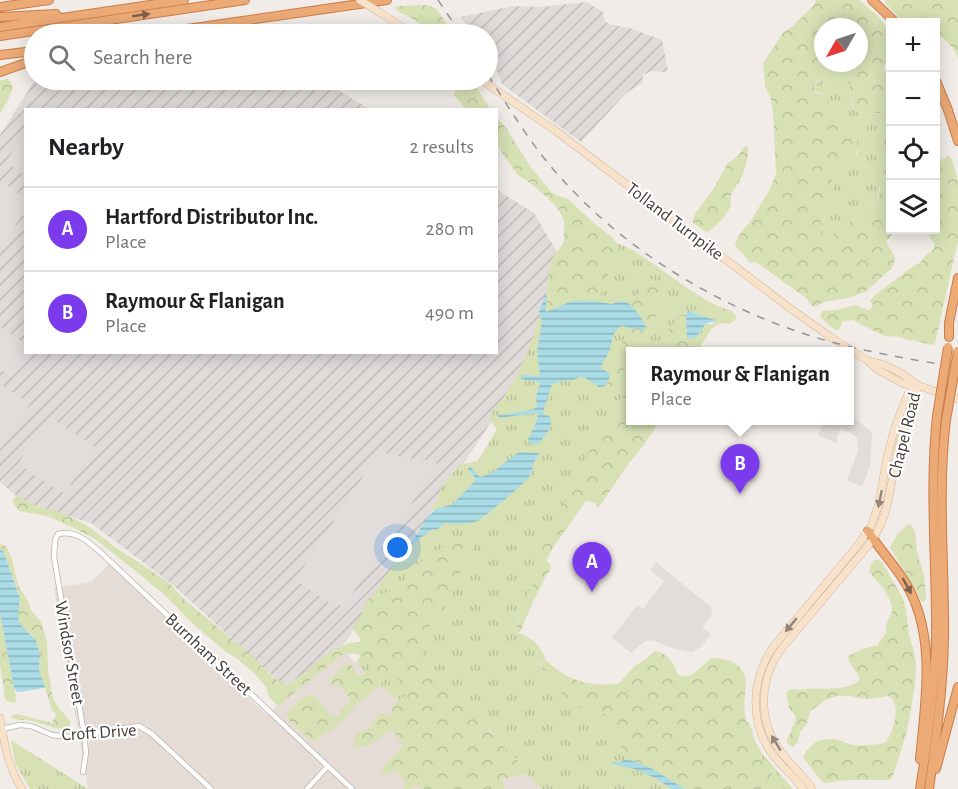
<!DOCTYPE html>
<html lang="en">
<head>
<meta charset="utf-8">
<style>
  body { margin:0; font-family:"Alegreya Sans",sans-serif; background:#f2f2f2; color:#202124 }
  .controls { position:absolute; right:18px; top:18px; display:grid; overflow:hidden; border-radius:0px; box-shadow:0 3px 15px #0003 }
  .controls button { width:54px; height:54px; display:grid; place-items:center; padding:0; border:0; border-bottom:2px solid #e0e0e0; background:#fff; color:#202124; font:30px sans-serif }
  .compass { position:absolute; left:814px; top:18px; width:54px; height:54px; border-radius:50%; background:#fff; box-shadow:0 3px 15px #0003; rotate:231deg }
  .you { position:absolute; left:398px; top:548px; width:21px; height:21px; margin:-15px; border:4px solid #fff; border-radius:50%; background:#1a73e8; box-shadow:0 0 0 9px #1a73e833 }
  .badge { display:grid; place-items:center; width:39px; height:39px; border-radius:50%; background:#7c3aed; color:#fff; font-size:20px; font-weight:700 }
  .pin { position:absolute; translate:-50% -50px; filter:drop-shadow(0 2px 3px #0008) }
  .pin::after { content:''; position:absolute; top:32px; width:21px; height:18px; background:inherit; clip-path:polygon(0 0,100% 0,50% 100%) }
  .popup { position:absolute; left:626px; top:347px; width:228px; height:78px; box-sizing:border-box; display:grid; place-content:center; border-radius:0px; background:#fff; filter:drop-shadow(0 2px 4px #0005); font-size:20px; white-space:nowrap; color:#757577 }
  .popup b { font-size:22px; color:#202124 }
  .popup::after { content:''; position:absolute; left:50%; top:100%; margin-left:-12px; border:12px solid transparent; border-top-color:#fff }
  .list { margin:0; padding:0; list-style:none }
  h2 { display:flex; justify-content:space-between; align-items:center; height:78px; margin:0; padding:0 24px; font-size:26px }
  h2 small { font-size:20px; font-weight:400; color:#757577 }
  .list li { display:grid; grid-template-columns:39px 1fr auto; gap:18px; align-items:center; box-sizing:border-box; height:84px; padding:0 24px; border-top:2px solid #e0e0e0 }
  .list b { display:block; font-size:22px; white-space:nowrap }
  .list p { margin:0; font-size:20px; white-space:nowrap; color:#757577 }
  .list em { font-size:20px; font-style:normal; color:#757577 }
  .icon { flex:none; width:33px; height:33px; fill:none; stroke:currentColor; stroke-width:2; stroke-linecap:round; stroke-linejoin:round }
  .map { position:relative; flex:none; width:958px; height:789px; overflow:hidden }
  .search { position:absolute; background:#fff; box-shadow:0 3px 15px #0003; left:24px; top:24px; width:474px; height:66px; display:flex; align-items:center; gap:15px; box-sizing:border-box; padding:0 21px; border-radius:33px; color:#757577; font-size:22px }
  .panel { position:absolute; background:#fff; box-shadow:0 3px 15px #0003; left:24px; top:108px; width:474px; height:246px; border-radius:0px }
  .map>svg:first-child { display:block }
  .residential { fill:#e4dcd5 }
  .industrial { fill:url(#industrial-furrows) }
  .grass { fill:url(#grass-tufts) }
  .forest { fill:url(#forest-crowns); fill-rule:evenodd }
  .parking { fill:#e0dddb }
  .water { fill:url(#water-rules) }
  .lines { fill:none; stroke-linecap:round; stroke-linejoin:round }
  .street-casing { stroke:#bbb1ab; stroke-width:6 }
  .secondary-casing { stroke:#ceb79e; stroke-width:8 }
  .highway-casing { stroke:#ca7d48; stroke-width:10 }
  .street { stroke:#fff; stroke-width:4.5 }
  .secondary { stroke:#f8e2ca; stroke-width:7 }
  .highway { stroke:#ecaa77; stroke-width:8 }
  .rail { stroke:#959595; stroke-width:1.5; stroke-dasharray:8 8; stroke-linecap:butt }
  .secondary-bridge-casing { stroke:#ceb79e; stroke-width:8; stroke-linecap:butt }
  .highway-bridge-casing { stroke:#ca7d48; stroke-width:10; stroke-linecap:butt }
  .secondary-bridge { stroke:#f8e2ca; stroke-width:7 }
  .highway-bridge { stroke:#ecaa77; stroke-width:8 }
  .oneway { fill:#7e624d }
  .oneway2 { fill:#948679 }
  .labels { text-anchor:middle; stroke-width:4.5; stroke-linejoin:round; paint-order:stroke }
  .street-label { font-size:18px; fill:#433b37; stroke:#fff }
</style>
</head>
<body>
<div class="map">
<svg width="958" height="789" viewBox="0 0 958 789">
  <defs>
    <pattern id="industrial-furrows" width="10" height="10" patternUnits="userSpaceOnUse" patternTransform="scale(1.5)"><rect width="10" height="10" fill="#e0dbd8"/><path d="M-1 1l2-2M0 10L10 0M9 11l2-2" fill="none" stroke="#c1bdba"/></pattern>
    <pattern id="grass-tufts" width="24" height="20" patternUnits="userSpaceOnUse" patternTransform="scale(1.5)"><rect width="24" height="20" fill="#d7e1b4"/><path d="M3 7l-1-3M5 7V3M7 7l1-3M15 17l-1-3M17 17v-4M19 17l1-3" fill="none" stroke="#bac29b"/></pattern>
    <pattern id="forest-crowns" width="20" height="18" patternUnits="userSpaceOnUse" patternTransform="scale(1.5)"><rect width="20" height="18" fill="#d7e1b4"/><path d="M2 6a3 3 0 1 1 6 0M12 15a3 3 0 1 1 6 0" fill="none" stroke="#bac29b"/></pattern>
    <pattern id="water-rules" width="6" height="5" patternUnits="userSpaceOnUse" patternTransform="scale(1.5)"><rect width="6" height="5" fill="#aadce7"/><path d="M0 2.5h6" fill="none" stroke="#8cb4bc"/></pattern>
  </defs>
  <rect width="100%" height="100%" fill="#f1ece7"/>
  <path class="residential" d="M109,564L267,715L343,650L356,663L519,758L548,789H88L54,588L91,582Z"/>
  <path class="industrial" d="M586,2L602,11L605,21L609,24L630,28L662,40L668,70L664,72L652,71L643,75L642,83L626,93L581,142L502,84L498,73L488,57V34H472L461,17L513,6L540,7Z
    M35,80H322L369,109L26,110V352H496L497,190L534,213L557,252L528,366L345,643L285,687L173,585L91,523L23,502L0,482V135Z"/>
  <path class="grass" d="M838,66C853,68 849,80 850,91C850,96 852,106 854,111C865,115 879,111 890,116V168L884,176L879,189L877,202L872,207L840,228L830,238L821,236C819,224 823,222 827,212C829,206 831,199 832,193C833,186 831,180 830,174L844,159L857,155V153C857,135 850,119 832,113L825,96L821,93L814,92C815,80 828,71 838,66Z
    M573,208L618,245L616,243C628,246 639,254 649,261C673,277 705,304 732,311L737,318L729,324L722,323L716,325V324L713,323L715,322L710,318L687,351L630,352V420L640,421L551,551L520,612L515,632C533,638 539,643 546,660L539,662V665L552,672L554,679L573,702L591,716H600L604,713C612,715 613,724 614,732L749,722L756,743L763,755L793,789H542L527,774L524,767L502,745L487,726L455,752L356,663L403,584L395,591L372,596L405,548L431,530L437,529L451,505L443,507L433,512L434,505L438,498L440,490L459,465L478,461L497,429L489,420C491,409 502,402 507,392C513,382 519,373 523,362C530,348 534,332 539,317L541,318Z
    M11,740L88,789H30L15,763Z"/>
  <path class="forest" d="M816,0H859L877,15L890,32V56L883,68L890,81V116C879,111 865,115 854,111L850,92V77L847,70L843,67H835L817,81L814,88V93C830,94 826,100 832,113L844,118L855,134L857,144L856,157L844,159L830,174L833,184L832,194L827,212L822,221L820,234L828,238L831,237L840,228L874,206L878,199L881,183L890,168V230H903L892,234L886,242L895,257L894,264L891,269L865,292L848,298L824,302L815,307L812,306L806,298L759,264L755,262L750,263L743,254L736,247L735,244L740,234L750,222L770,189L776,174L773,112L771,99L765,86L763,63L783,33L796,23L814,5ZM823,27H859V63H823Z
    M885,0H958V59C954,47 947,40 936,34V22H903L887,5Z
    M427,5L437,9L452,34H435L415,20L399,12L395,8L398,6Z
    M8,78L13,86L10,96L0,114V81Z
    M464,86L469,88H477L490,109H466L454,95L456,89Z
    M496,117L506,128L530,166L551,192L556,195L568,199L596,225L612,237L617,244V249L602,293L596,301H578L564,303L546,312V302L549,266L553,257L564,242V221L560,212L553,203L534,186L518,175L502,153L497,144Z
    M747,146C750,154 744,174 739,182C736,186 733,190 731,195C730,199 732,204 729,209C726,216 713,230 706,232L693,223V221L695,214L714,188L728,163L738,156L744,147Z
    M948,156L952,159L958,181V241L935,343L932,345L912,340H907L900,337L884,336L853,320L843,321L838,331C831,329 826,321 820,317L822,311L836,310L855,305L867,310H870L873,305L870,301L874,296L912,267L920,263L926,255L934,249V243L930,238L927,230H936L937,211L936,208V163Z
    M647,276L656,282L662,296V308L657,314L650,333L638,345L635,351L630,352V360L609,391L605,386L610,380V370L618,355L627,329L640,328L644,322L630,304L641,290L644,277Z
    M681,315H686L687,337C698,340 699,332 705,324H716V326L712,328L698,351L655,352L668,330Z
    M630,388V420L659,421L644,445L629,463L599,507H597L595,503L589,501L585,502L550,551L545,559L551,565L550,571L546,575L541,587L533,602L520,632L516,633L515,630L518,622L520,611L539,571L538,559L542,542L549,526L559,514L579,473L584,466L590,449L613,417L616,408Z
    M18,496L38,507L54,510L75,519L92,529L119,550L143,565L169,583L186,601L249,653L274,678L286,685L292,683C309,669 326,652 346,644C351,642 355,643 360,642V638L355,632L353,627L362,614L365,603L370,597L397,590L415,566L451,542L458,541L471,543C472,545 473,546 473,547C474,551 465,563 463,567C458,575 456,585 451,593C440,612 422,631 422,655L426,661L455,688L502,745L524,767L527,774L513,776L503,779L502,783L505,789H424L417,785L409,789H403L406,784L397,770H393L389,775L381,772L382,769L403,746L394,732L388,731C378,740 367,749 353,746L356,733C359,732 362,732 365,731C372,728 374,718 380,713L392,716L393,714L392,708L396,703L405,696C405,688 399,678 392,674L385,678L381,684L368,696L356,704L351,712L338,726L321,736L317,740H311L289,720L287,716V713L301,699L311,694L318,699L330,715L337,717L345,706L349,704L350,698L336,682C334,684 333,688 329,685C331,677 340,669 348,664L352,666L358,676C365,676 371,668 372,662L370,658C364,658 364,657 359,655C354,652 348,654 342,655L285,700L281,706H278L269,697L266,687L254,673L236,658L225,651L193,624L167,597L138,573L95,539L72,527L47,516L19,511L12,501L14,498Z
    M909,524L912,526L915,532L917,552L924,575L926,598L925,601L922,602L890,547L899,532Z
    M0,544L6,546L12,559L18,585L28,601L31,610L41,622L45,634L47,644L48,669L53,699L59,708L70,721V727C55,731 50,725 36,722C28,719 19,721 11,718L13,715L17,714L52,723L56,715L51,708L49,700L39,671L40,659L33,636L20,625L18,620V613L20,603L18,591L4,553L3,551L0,550Z
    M874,560H879L882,562L902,597L906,609L909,635L913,648L916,664L915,685L907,731L892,779L885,780H846L824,783C821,781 805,760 803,757C813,741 820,737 838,740C843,741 847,744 852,745C862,746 874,745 885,743C893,733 903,703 888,696L868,699L849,696H837L825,700L810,712L806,725L800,732L798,742L793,747L787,744V741L796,718L795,715L789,708L786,693L790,689C797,690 803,689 809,689C827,688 846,691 860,680C858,671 849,666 848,656L862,649L878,645C880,639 883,638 886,633C887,629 885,627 887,623C888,618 892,615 892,609C892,597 877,580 869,572L870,567Z
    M0,613L16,698L15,703L7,701L4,696V689L0,666Z
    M655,651C668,653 674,663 678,675C693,681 701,665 712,658C727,659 739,661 745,676C747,688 743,702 745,714C749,739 766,773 786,789H685L651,768L627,759L622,753L620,741L614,733L612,720L605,713L596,717L590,715L557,690L554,686L555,683L552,672L540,665L539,663L546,660C568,682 589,686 618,684L635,666L647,658Z"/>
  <path class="parking" d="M25,133V175L8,163L10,160L8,159Z
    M0,181L25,198L26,209L0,248Z
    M0,327L25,344L26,352L28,353L12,377L0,369Z
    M0,384L30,404L0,449Z
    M850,415L872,432L870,466L862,487L847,480L858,451L857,438L851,433L840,429L836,439L838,440L836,443L818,435L824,422L822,421L849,420Z
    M49,417L95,447L65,493L60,492L21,466L22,464L19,462Z
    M381,449L393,457L395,454L407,461L409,458L412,460H420L423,462L425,459L428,461L430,459L437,464L398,524L394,522L387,534L389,537L344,606L339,605L337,608L295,580Z
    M656,562L712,608L711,616L702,627L711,634L701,647L692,652L672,648L652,640L645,641L631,653L612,638L637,605L643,609L664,581L650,570Z"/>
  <path class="water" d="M545,295L547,296L546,302V312L572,301H596L611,304L622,301L630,304L640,316L646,327L643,331L639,328L631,329L622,326C611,331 613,342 609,352C607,357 603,361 601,366L602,369L609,373L610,377L605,386L599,387L582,376L574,380H567L552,384L543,412L544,415L549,416L551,419C551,433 545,433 540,443L535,444L529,443L528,440L537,420L538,413L499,418L497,414L503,415L534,409L537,406L536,397L540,383C534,379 524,382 519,377L522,375L540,376L537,351L542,321L539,312Z
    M688,311L715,320V321L705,324C700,332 698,340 687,338L686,315Z
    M519,452L538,453L540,454C532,462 534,467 530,475C526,483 486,516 477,521C468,525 455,525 445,523L438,529L431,530L411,545H409L415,538L425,520L436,509L453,504L475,481V478L468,469L469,467H471L480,477C496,474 506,460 519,452Z
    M0,550L3,551L4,553L20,598L18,620L21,625L36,640L40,655L39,671L45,686L44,688L19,692H17L14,688L0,613Z
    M627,759L651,768L685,789H672L655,778L635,769L612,764V762H620Z"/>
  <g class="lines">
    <g class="street-casing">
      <path id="street" d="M2,729L20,725L31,726L52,735L69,737L139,726L152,734L211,789
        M83,772L86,753L84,734L54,557L55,540L58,534C75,530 86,540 98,550L352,789
        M307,789L328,766"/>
    </g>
    <g class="secondary-casing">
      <path id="secondary" d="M379,12L413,34
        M481,80L556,131L791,309L832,338L868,361L878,370L904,384L917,385L958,399
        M869,361C886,364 903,373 917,385
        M0,718C4,743 8,767 22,789
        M803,789C794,776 782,767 772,754C749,722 751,678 774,646L858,545L871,526L879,504L887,457L895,427L908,394L917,385
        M812,789C803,774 789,764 779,749C757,718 760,678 782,648L867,547C893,515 889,480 900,442C905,423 917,405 917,385"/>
    </g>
    <g class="highway-casing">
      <path id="highway" d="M872,0L895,22
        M0,7L49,0
        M0,17L56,14
        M0,27L184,0
        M152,34L387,0
        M0,36L245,0
        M0,55L34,51
        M0,72L34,60
        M936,81L948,110L958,141
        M949,337V323L958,278
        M868,531C881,552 899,569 910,591C936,642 925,704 920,759
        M936,769L958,687
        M920,789C928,739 935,690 936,640C937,565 929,491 937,416
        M929,789C936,739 943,690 944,639C945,566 937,493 946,420"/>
    </g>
    <use href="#street" class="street"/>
    <use href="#secondary" class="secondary"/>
    <use href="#highway" class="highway"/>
    <path class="rail" d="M438,0L461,34
      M488,75C511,111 533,148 562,179C626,251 719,307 811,336C859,351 908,359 958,367"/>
    <g class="secondary-bridge-casing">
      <path id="secondary-bridge" d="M360,0L379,12"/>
    </g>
    <g class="highway-bridge-casing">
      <path id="highway-bridge" d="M937,416L948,347
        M946,420L958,351"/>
    </g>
    <use href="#secondary-bridge" class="secondary-bridge"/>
    <use href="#highway-bridge" class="highway-bridge"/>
  </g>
  <defs><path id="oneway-solid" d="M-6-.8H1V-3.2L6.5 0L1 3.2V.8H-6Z" transform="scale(1.5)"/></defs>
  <g class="oneway">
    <use href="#oneway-solid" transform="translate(141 15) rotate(-8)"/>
    <use href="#oneway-solid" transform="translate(907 586) rotate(61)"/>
  </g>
  <g class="oneway2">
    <use href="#oneway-solid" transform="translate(880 499) rotate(101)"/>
    <use href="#oneway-solid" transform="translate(791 625) rotate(130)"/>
    <use href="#oneway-solid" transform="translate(776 743) rotate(-121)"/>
  </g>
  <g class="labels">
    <g class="street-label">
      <text transform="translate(675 221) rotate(37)" y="6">Tolland Turnpike</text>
      <text transform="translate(904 435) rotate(-76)" y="6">Chapel Road</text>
      <text transform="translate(70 653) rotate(80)" y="6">Windsor Street</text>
      <text transform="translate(209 654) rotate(43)" y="6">Burnham Street</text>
      <text transform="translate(99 732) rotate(-4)" y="6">Croft Drive</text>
    </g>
  </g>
</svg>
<div class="controls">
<button>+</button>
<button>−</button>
<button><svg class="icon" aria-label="locate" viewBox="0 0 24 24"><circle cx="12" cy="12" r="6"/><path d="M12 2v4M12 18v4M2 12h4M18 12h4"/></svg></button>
<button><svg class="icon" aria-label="layers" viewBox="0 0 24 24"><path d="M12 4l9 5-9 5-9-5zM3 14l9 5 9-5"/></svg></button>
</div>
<svg class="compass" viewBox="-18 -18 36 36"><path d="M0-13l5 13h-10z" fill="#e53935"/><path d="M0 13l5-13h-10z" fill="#757577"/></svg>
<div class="you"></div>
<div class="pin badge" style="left:592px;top:592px">A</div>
<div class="pin badge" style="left:740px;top:494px">B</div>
<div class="popup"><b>Raymour &amp; Flanigan</b>Place</div>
<div class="search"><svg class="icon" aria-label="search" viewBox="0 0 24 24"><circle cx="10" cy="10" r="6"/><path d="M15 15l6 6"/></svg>Search here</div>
<section class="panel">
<h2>Nearby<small>2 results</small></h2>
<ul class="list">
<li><span class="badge">A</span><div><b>Hartford Distributor Inc.</b><p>Place</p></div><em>280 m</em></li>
<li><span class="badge">B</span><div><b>Raymour &amp; Flanigan</b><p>Place</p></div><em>490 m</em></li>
</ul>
</section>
</div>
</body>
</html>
